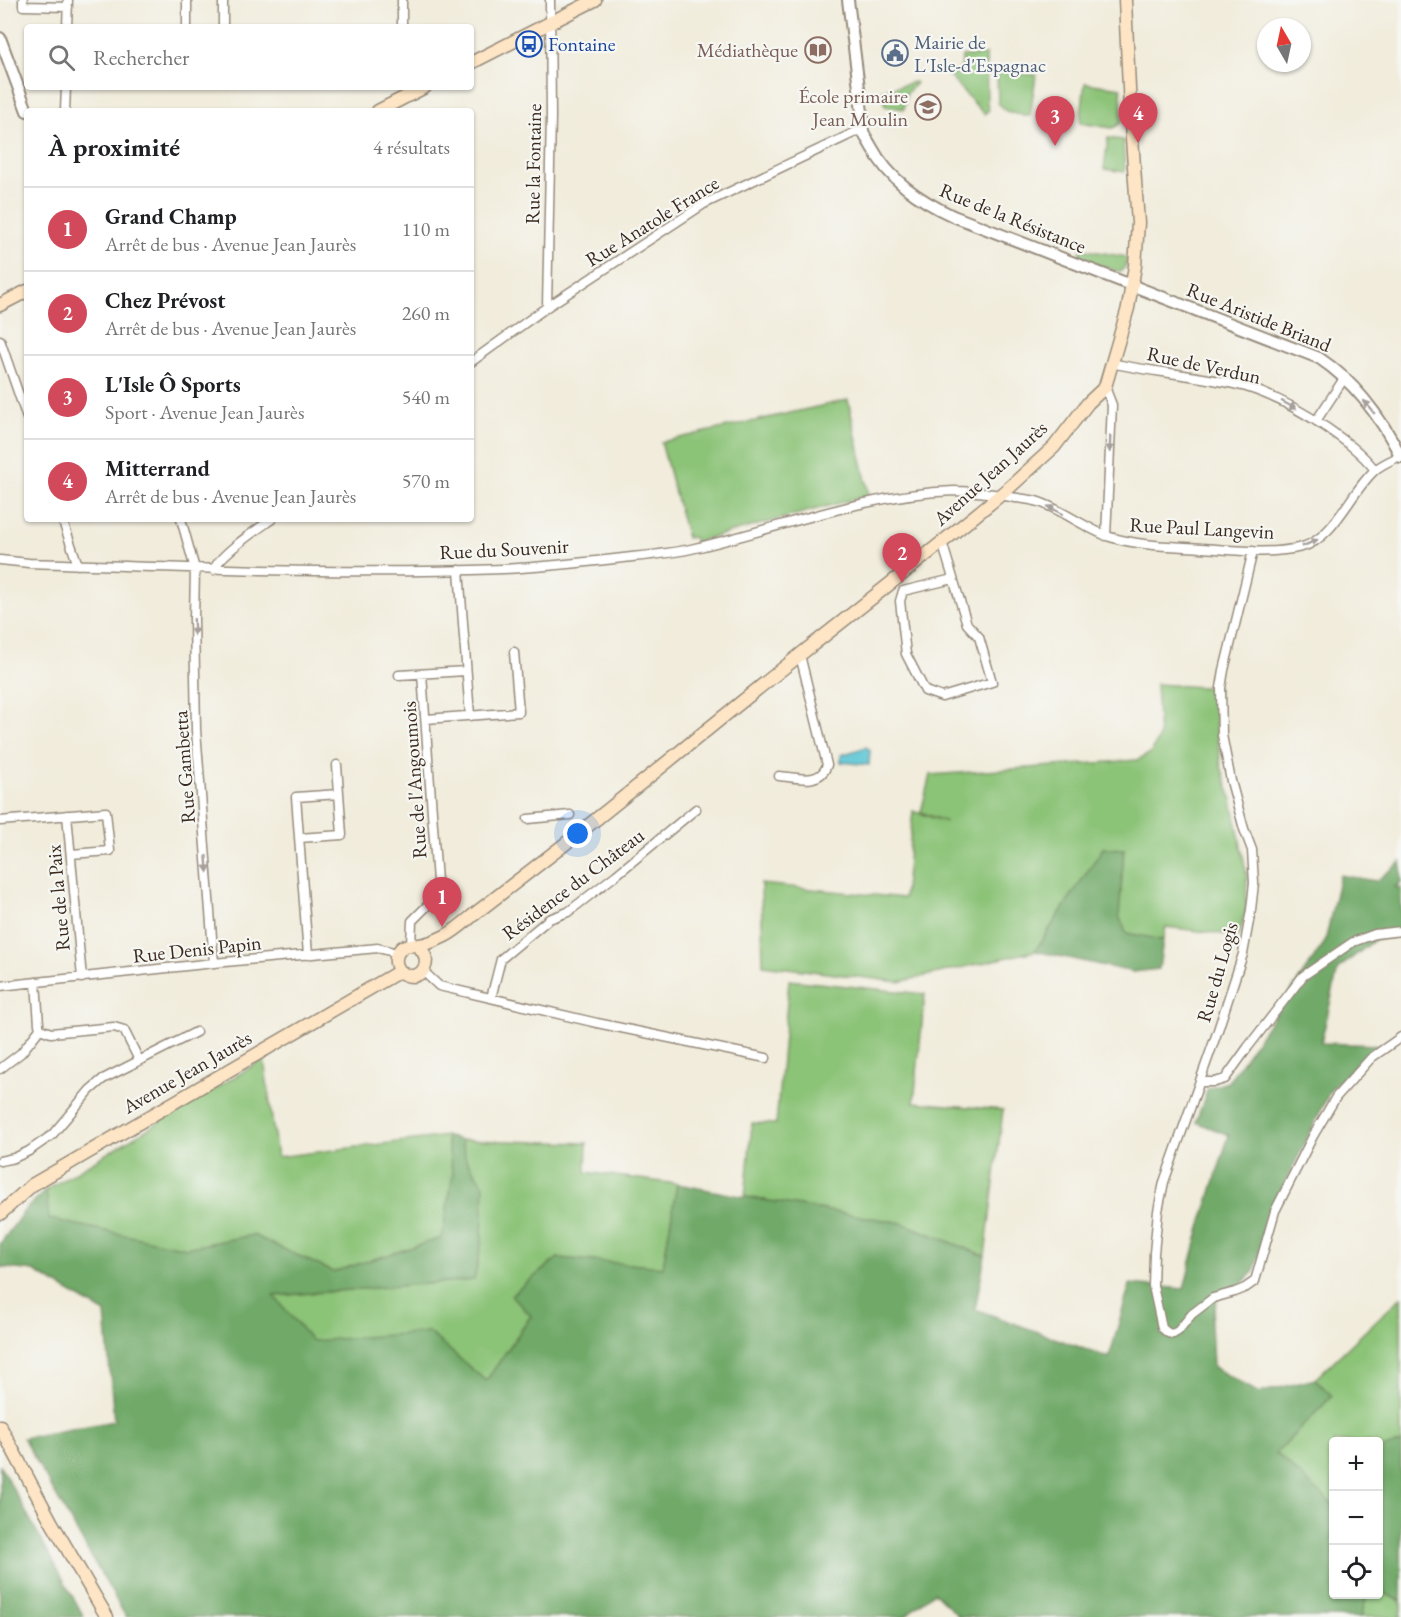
<!DOCTYPE html>
<html lang="fr">
<head>
<meta charset="utf-8">
<style>
  body { margin:0; font-family:"EB Garamond",serif; background:#f2f2f2; color:#202124 }
  .controls { position:absolute; right:18px; bottom:18px; display:grid; overflow:hidden; border-radius:6px; box-shadow:0 2px 4px #0004 }
  .controls button { width:54px; height:54px; display:grid; place-items:center; padding:0; border:0; border-bottom:2px solid #e0e0e0; background:#fff; color:#202124; font:30px sans-serif }
  .compass { position:absolute; left:1257px; top:18px; width:54px; height:54px; border-radius:50%; background:#fff; box-shadow:0 2px 4px #0004; rotate:351deg }
  .you { position:absolute; left:578px; top:834px; width:21px; height:21px; margin:-15px; border:4px solid #fff; border-radius:50%; background:#1a73e8; box-shadow:0 0 0 9px #1a73e833 }
  .badge { display:grid; place-items:center; width:39px; height:39px; border-radius:50%; background:#d1495b; color:#fff; font-size:20px; font-weight:700 }
  .pin { position:absolute; translate:-50% -50px; filter:drop-shadow(0 2px 3px #0008) }
  .pin::after { content:''; position:absolute; top:32px; width:21px; height:18px; background:inherit; clip-path:polygon(0 0,100% 0,50% 100%) }
  .list { margin:0; padding:0; list-style:none }
  h2 { display:flex; justify-content:space-between; align-items:center; height:78px; margin:0; padding:0 24px; font-size:26px }
  h2 small { font-size:20px; font-weight:400; color:#757577 }
  .list li { display:grid; grid-template-columns:39px 1fr auto; gap:18px; align-items:center; box-sizing:border-box; height:84px; padding:0 24px; border-top:2px solid #e0e0e0 }
  .list b { display:block; font-size:22px; white-space:nowrap }
  .list p { margin:0; font-size:20px; white-space:nowrap; color:#757577 }
  .list em { font-size:20px; font-style:normal; color:#757577 }
  .icon { flex:none; width:33px; height:33px; fill:none; stroke:currentColor; stroke-width:2; stroke-linecap:round; stroke-linejoin:round }
  .map { position:relative; flex:none; width:1401px; height:1617px; overflow:hidden }
  .search { position:absolute; background:#fff; box-shadow:0 2px 4px #0004; left:24px; top:24px; width:450px; height:66px; display:flex; align-items:center; gap:15px; box-sizing:border-box; padding:0 21px; border-radius:6px; color:#757577; font-size:22px }
  .panel { position:absolute; background:#fff; box-shadow:0 2px 4px #0004; left:24px; top:108px; width:450px; height:414px; border-radius:6px }
  .map>svg:first-child { display:block }
  .green { fill:#8bc377; stroke:#63764a; stroke-width:1.5 }
  .forest { fill:#70a968; stroke:#566a43; stroke-width:1.5 }
  .water { fill:#5ac5d4; stroke:#4a7879; stroke-width:1.5 }
  .lines { fill:none; stroke-linecap:round; stroke-linejoin:round }
  .minor-casing { stroke:#968b7c; stroke-width:11 }
  .tertiary-casing { stroke:#968b7c; stroke-width:14 }
  .secondary-casing { stroke:#968b7c; stroke-width:15 }
  .minor { stroke:#fff; stroke-width:8 }
  .tertiary { stroke:#fff; stroke-width:10 }
  .secondary { stroke:#fde5c5; stroke-width:12 }
  .oneway { fill:#a79f9a }
  .labels { text-anchor:middle; stroke-width:4.5; stroke-linejoin:round; paint-order:stroke }
  .service-label { font-size:20px; fill:#4e5e75; stroke:#f6f6f2; text-anchor:start }
  .transit-label { font-size:20px; fill:#164399; stroke:#f6f6f2; text-anchor:start }
  .education-label { font-size:20px; fill:#785e54; stroke:#f6f6f2; text-anchor:end }
  .street-label { font-size:20px; fill:#3b2a1e; stroke:#f6f6f2 }
</style>
</head>
<body>
<div class="map">
<svg width="1401" height="1617" viewBox="0 0 1401 1617">
  <rect width="100%" height="100%" fill="#f6f6f2"/>
  <filter id="ink" filterUnits="userSpaceOnUse"><feTurbulence type="fractalNoise" baseFrequency=".0167" numOctaves="2"/><feDisplacementMap in="SourceGraphic" scale="12" xChannelSelector="R" yChannelSelector="G"/><feConvolveMatrix kernelMatrix="1 2 1 2 8 2 1 2 1" color-interpolation-filters="sRGB"/></filter>
  <filter id="wash" filterUnits="userSpaceOnUse"><feTurbulence type="fractalNoise" baseFrequency=".008" numOctaves="4" result="noise"/><feDisplacementMap in="SourceGraphic" scale="24" xChannelSelector="R" yChannelSelector="G"/><feGaussianBlur stdDeviation="1.35" result="paint"/><feColorMatrix in="noise" values="0 0 0 0 0 0 0 0 0 0 0 0 0 0 0 0 0 1.4 0 .05"/><feComposite in="paint" operator="in"/></filter>
  <g filter="url(#wash)">
    <rect width="100%" height="100%" fill="#f1ecdb"/>
    <path class="green" d="M986,55L987,104L989,110L984,114L948,75C962,70 961,70 962,56Z
      M997,70L1036,75L1030,116L1006,111L998,103Z
      M914,82L916,83L906,94L904,109L885,106L881,91Z
      M1085,83L1121,88L1122,121L1117,126L1112,128L1080,123Z
      M1108,138L1123,140L1125,172L1104,169Z
      M1081,249L1127,257L1126,266L1121,271H1116L1079,258Z
      M848,400L869,495L695,542L693,537L687,538L661,442Z
      M1156,684L1217,688L1216,726L1221,766L1232,800L1247,876L1246,910L1239,936L1166,927L1163,940L1126,933L1119,916L1124,849L1103,848L1035,951L899,982L763,965L761,884L904,898L913,811L946,822L921,812L930,775L1137,760L1151,753L1159,737Z
      M789,980L925,994L914,1102L1003,1110L985,1256L902,1223L745,1197L752,1123L776,1124Z
      M264,1059L277,1157L446,1136L453,1175L442,1238L333,1272L253,1235L186,1248L48,1219L46,1190Z
      M461,1140L587,1143L586,1172L677,1184L663,1267L558,1258L511,1295L531,1316L486,1381L428,1332L312,1342L274,1296L473,1280L484,1186L466,1160Z
      M1401,1297V1443L1379,1450L1378,1442H1334L1333,1505L1276,1453L1332,1396L1315,1379Z
      M1379,1591L1401,1601V1617H1361L1367,1595L1378,1594Z"/>
    <path class="forest" d="M1103,848L1124,849L1119,916L1126,933L1163,940L1159,969L1133,972L1035,951Z
      M1401,862V883L1395,887L1401,888V936L1376,939L1338,969L1321,1043L1377,1045L1331,1089L1271,1212L1254,1271L1241,1284L1219,1293L1211,1322L1213,1367L1259,1393L1315,1379L1332,1396L1276,1453L1333,1505L1334,1594L1367,1595L1361,1617H959L934,1592L904,1617H126L23,1438L114,1421L105,1313L34,1271L0,1267V1244L25,1210L46,1190L49,1219L186,1248L253,1235L333,1272L442,1238L453,1175L446,1136L461,1140L466,1160L484,1186L482,1242L474,1280L274,1296L312,1341L428,1332L486,1381L531,1316L511,1295L558,1258L663,1267L677,1184L745,1197L902,1223L985,1256L975,1309L1109,1358L1130,1284L1184,1289L1199,1231L1229,1135L1196,1122L1208,1088L1228,1082L1325,942L1340,875L1376,881Z
      M1401,1443V1601L1379,1591L1378,1450Z
      M0,1465L84,1617H0Z"/>
    <path class="water" d="M866,747L870,750L869,765L841,762V755Z"/>
  </g>
  <g filter="url(#ink)">
    <g class="lines">
      <g class="minor-casing">
        <path id="minor" d="M23,0V6L68,7
          M402,0V27
          M67,27L68,0
          M187,27V0
          M223,27V0
          M65,111L66,87
          M547,307L551,116L550,0
          M0,340L27,418
          M471,362L547,307L704,204L862,129
          M1111,363C1155,373 1202,375 1246,387C1275,396 1302,411 1327,428C1344,440 1362,453 1375,470
          M1105,387L1112,405L1106,536
          M1316,421L1345,377
          M62,519L78,565
          M181,519L195,569L194,619L196,730L214,963
          M942,542L967,624L979,637L992,682L942,697L925,691L906,654L900,601L903,591L953,579
          M1253,551L1224,670L1221,688L1222,735L1231,781L1244,829L1252,850L1254,883L1251,910L1243,954L1218,1030L1164,1182L1158,1211L1154,1253L1153,1286L1162,1328L1168,1333L1173,1334L1178,1331L1192,1314L1213,1298L1235,1292L1245,1288L1255,1281L1275,1211L1313,1136L1336,1097L1371,1058L1401,1037
          M0,560L29,563C187,568 345,575 503,569C546,567 589,562 632,557C653,555 675,553 695,548C781,528 865,494 954,491C974,491 992,493 1011,497C1020,499 1030,499 1039,502C1063,510 1086,529 1110,537C1139,546 1172,546 1202,548C1234,550 1272,555 1302,547C1334,539 1351,491 1375,470C1382,464 1392,460 1400,456
          M214,570C218,555 258,529 272,519
          M459,570L470,716
          M399,675L466,671
          M426,719L519,712L514,652
          M779,776C796,777 820,786 827,765L800,655
          M67,815L82,978
          M528,819L570,815
          M0,821L106,812L110,851L71,854
          M299,838L342,835L337,765
          M411,945L412,921L438,895L422,674
          M308,955L296,797L339,794
          M423,971L439,986L597,1023L766,1058
          M0,986L214,963L378,948L397,953
          M491,998L501,959L549,919L568,912L616,875L696,809
          M40,1029L51,1033L114,1027L124,1030L139,1060
          M0,1069L21,1053L40,1029L39,1024L36,982
          M1200,1082H1215L1225,1079L1248,1047L1303,976L1353,942L1375,934L1401,931
          M0,1161L14,1158L29,1151L52,1135L90,1090L103,1079L196,1032"/>
      </g>
      <g class="tertiary-casing">
        <path id="tertiary" d="M848,0L863,120C861,133 865,135 871,146C889,180 919,200 953,216L1319,358C1355,382 1382,419 1401,457
          M0,38L27,111"/>
      </g>
      <g class="secondary-casing">
        <path id="secondary" d="M471,63L595,0
          M378,111L425,87
          M0,305L27,291
          M417,946C435,958 423,983 404,974C396,970 393,959 399,951C404,943 411,946 419,945C427,944 437,940 445,936C457,930 469,918 481,909C507,889 534,868 560,848C641,784 720,719 801,654C871,599 941,544 1010,487L1054,447L1088,403L1105,387L1128,308L1135,266L1138,223L1130,110L1125,0
          M0,1214L32,1185L400,971
          M0,1426L52,1523L107,1617"/>
      </g>
      <use href="#minor" class="minor"/>
      <use href="#tertiary" class="tertiary"/>
      <use href="#secondary" class="secondary"/>
    </g>
    <defs><path id="oneway-solid" d="M-6-.8H1V-3.2L6.5 0L1 3.2V.8H-6Z" transform="scale(1.5)"/></defs>
    <g class="oneway">
      <use href="#oneway-solid" transform="translate(1289 405) rotate(28)"/>
      <use href="#oneway-solid" transform="translate(1369 407) rotate(-130)"/>
      <use href="#oneway-solid" transform="translate(1110 444) rotate(92)"/>
      <use href="#oneway-solid" transform="translate(1055 510) rotate(-153)"/>
      <use href="#oneway-solid" transform="translate(1310 543) rotate(-24)"/>
      <use href="#oneway-solid" transform="translate(194 627) rotate(89)"/>
      <use href="#oneway-solid" transform="translate(207 864) rotate(86)"/>
    </g>
  </g>
  <defs>
    <g id="bus-ring" transform="scale(1.35)"><circle r="9.5" fill="#f6f6f2" stroke="#1a4fb4" stroke-width="1.5"/><path d="M-5-6H5V4H4V6H2V4H-2V6H-4V4H-5ZM-3.5-4V0h7V-4ZM-3.5 1.2v1.5H-2V1.2ZM2 1.2v1.5H3.5V1.2Z" fill="#1a4fb4"/></g>
    <g id="library-ring" transform="scale(1.35)"><circle r="9.5" fill="#f6f6f2" stroke="#8d6e63" stroke-width="1.5"/><path d="M-6-4Q-3-5.5-.7-3.5V5Q-3 3-6 4ZM6-4Q3-5.5 .7-3.5V5Q3 3 6 4Z" fill="#8d6e63"/></g>
    <g id="civic-ring" transform="scale(1.35)"><circle r="9.5" fill="#f6f6f2" stroke="#5c6f8a" stroke-width="1.5"/><path d="M-.6-6.5H3V-4.5H.6V-3L4-1V1h2V6H-6V1h2V-1L-.6-3ZM-1.2 2.5V6h2.4V2.5Z" fill="#5c6f8a"/></g>
    <g id="school-ring" transform="scale(1.35)"><circle r="9.5" fill="#f6f6f2" stroke="#8d6e63" stroke-width="1.5"/><path d="M0-5L7-2L0 1L-7-2ZM-4 1L0 2.5L4 1V4Q0 6-4 4Z" fill="#8d6e63"/></g>
  </defs>
  <g fill-rule="evenodd">
    <use href="#bus-ring" x="529" y="44"/>
    <use href="#library-ring" x="818" y="50"/>
    <use href="#civic-ring" x="895" y="53"/>
    <use href="#school-ring" x="928" y="107"/>
  </g>
  <g class="labels">
    <g class="service-label">
      <text x="914" y="49">Mairie de<tspan x="914" dy="23">L'Isle-d'Espagnac</tspan></text>
    </g>
    <g class="transit-label">
      <text x="548" y="51">Fontaine</text>
    </g>
    <g class="education-label">
      <text x="798" y="57">Médiathèque</text>
      <text x="908" y="103">École primaire<tspan x="908" dy="23">Jean Moulin</tspan></text>
    </g>
    <g class="street-label">
      <text transform="translate(533 164) rotate(-89)" y="7">Rue la Fontaine</text>
      <text transform="translate(1013 218) rotate(22)" y="7">Rue de la Résistance</text>
      <text transform="translate(652 221) rotate(-32)" y="7">Rue Anatole France</text>
      <text transform="translate(1259 317) rotate(22)" y="7">Rue Aristide Briand</text>
      <text transform="translate(1204 365) rotate(12)" y="7">Rue de Verdun</text>
      <text transform="translate(990 473) rotate(-42)" y="7">Avenue Jean Jaurès</text>
      <text transform="translate(1202 528) rotate(3)" y="7">Rue Paul Langevin</text>
      <text transform="translate(504 549) rotate(-3)" y="7">Rue du Souvenir</text>
      <text transform="translate(184 767) rotate(-94)" y="7">Rue Gambetta</text>
      <text transform="translate(414 780) rotate(-94)" y="7">Rue de l'Angoumois</text>
      <text transform="translate(573 884) rotate(-37)" y="7">Résidence du Château</text>
      <text transform="translate(58 898) rotate(-95)" y="7">Rue de la Paix</text>
      <text transform="translate(197 949) rotate(-6)" y="7">Rue Denis Papin</text>
      <text transform="translate(1217 972) rotate(-74)" y="7">Rue du Logis</text>
      <text transform="translate(187 1072) rotate(-30)" y="7">Avenue Jean Jaurès</text>
    </g>
  </g>
</svg>
<div class="controls">
<button>+</button>
<button>−</button>
<button><svg class="icon" aria-label="locate" viewBox="0 0 24 24"><circle cx="12" cy="12" r="6"/><path d="M12 2v4M12 18v4M2 12h4M18 12h4"/></svg></button>
</div>
<svg class="compass" viewBox="-18 -18 36 36"><path d="M0-13l5 13h-10z" fill="#e53935"/><path d="M0 13l5-13h-10z" fill="#757577"/></svg>
<div class="you"></div>
<div class="pin badge" style="left:442px;top:927px">1</div>
<div class="pin badge" style="left:902px;top:583px">2</div>
<div class="pin badge" style="left:1055px;top:146px">3</div>
<div class="pin badge" style="left:1138px;top:143px">4</div>
<div class="search"><svg class="icon" aria-label="search" viewBox="0 0 24 24"><circle cx="10" cy="10" r="6"/><path d="M15 15l6 6"/></svg>Rechercher</div>
<section class="panel">
<h2>À proximité<small>4 résultats</small></h2>
<ul class="list">
<li><span class="badge">1</span><div><b>Grand Champ</b><p>Arrêt de bus · Avenue Jean Jaurès</p></div><em>110 m</em></li>
<li><span class="badge">2</span><div><b>Chez Prévost</b><p>Arrêt de bus · Avenue Jean Jaurès</p></div><em>260 m</em></li>
<li><span class="badge">3</span><div><b>L'Isle Ô Sports</b><p>Sport · Avenue Jean Jaurès</p></div><em>540 m</em></li>
<li><span class="badge">4</span><div><b>Mitterrand</b><p>Arrêt de bus · Avenue Jean Jaurès</p></div><em>570 m</em></li>
</ul>
</section>
</div>
</body>
</html>
